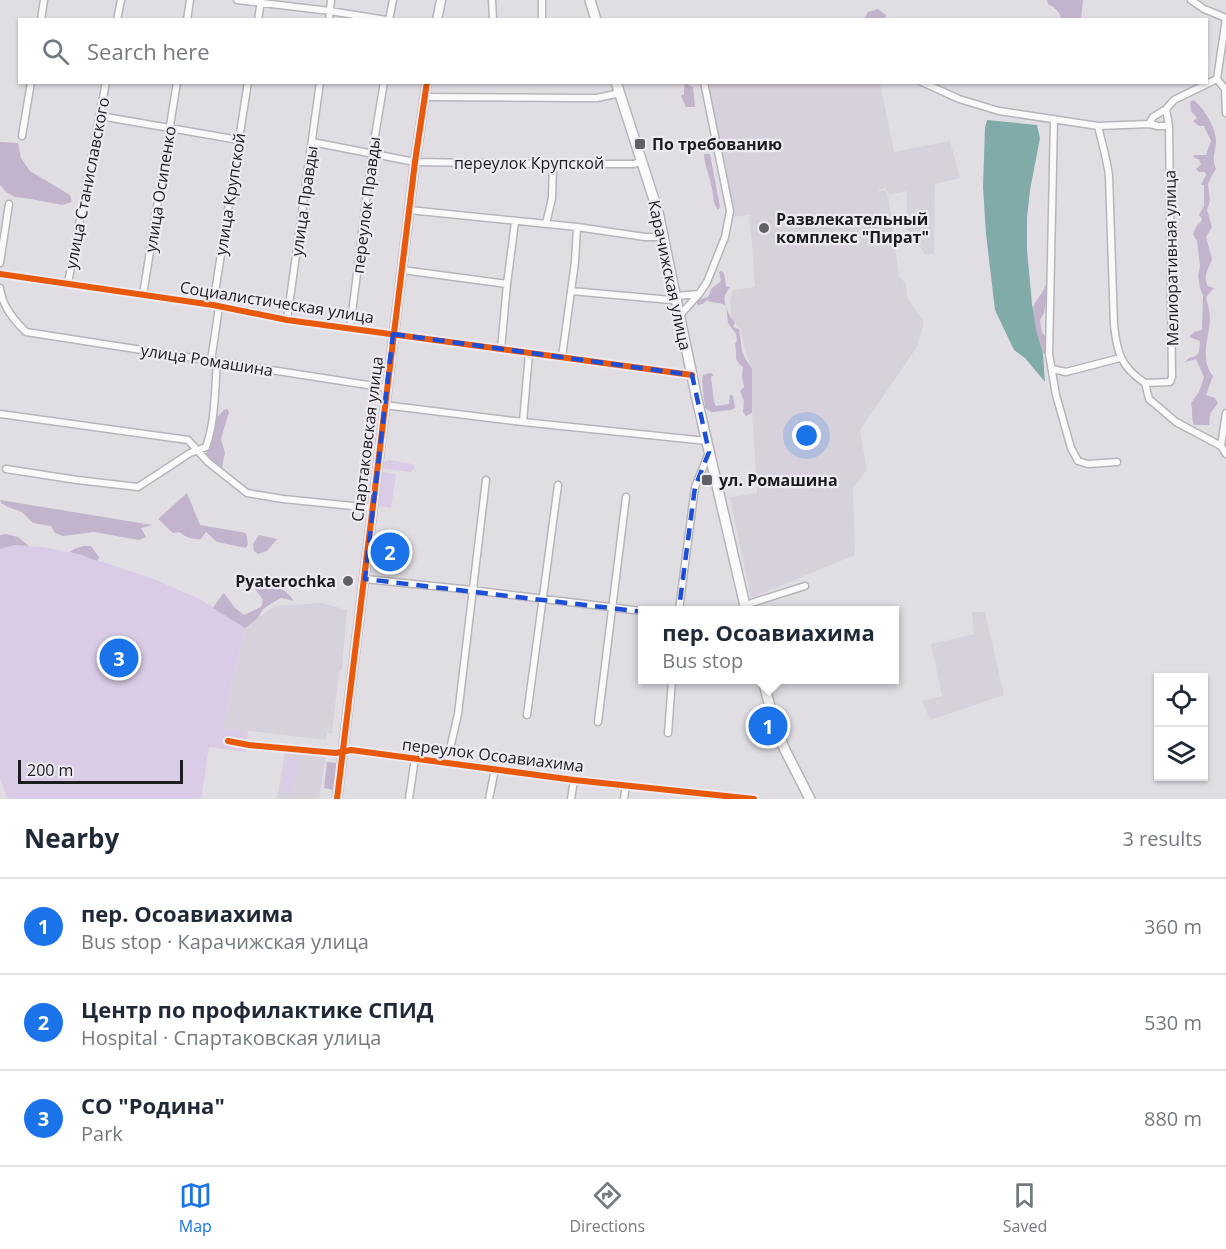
<!DOCTYPE html>
<html lang="en">
<head>
<meta charset="utf-8">
<style>
  body { margin:0; font-family:"Open Sans",sans-serif; background:#f6f6f7; color:#1f2937 }
  .controls { position:absolute; right:18px; bottom:18px; display:grid; overflow:hidden; border-radius:0px; box-shadow:0 2px 4px #0004 }
  .controls button { width:54px; height:54px; display:grid; place-items:center; padding:0; border:0; border-bottom:2px solid #e0e1e3; background:#fff; color:#1f2937; font:30px sans-serif }
  .scale { position:absolute; left:18px; bottom:15px; width:165px; box-sizing:border-box; padding-left:6px; border:3px solid #1d1c1f; border-top:0; font-size:16px; line-height:21px; white-space:nowrap; color:#1d1c1f; -webkit-text-stroke:4px #eeeaf3; paint-order:stroke }
  .you { position:absolute; left:807px; top:436px; width:21px; height:21px; margin:-15px; border:4px solid #fff; border-radius:50%; background:#1a73e8; box-shadow:0 0 0 9px #1a73e833 }
  .badge { display:grid; place-items:center; width:39px; height:39px; border-radius:50%; background:#1a73e8; color:#fff; font-size:20px; font-weight:700 }
  .pin { position:absolute; translate:-50% -50%; border:3px solid #fff; box-shadow:0 2px 6px #0006 }
  .popup { position:absolute; left:638px; top:606px; width:261px; height:78px; box-sizing:border-box; display:grid; place-content:center; border-radius:0px; background:#fff; filter:drop-shadow(0 2px 4px #0005); font-size:20px; white-space:nowrap; color:#747a83 }
  .popup b { font-size:22px; color:#1f2937 }
  .popup::after { content:''; position:absolute; left:50%; top:100%; margin-left:-12px; border:12px solid transparent; border-top-color:#fff }
  .list { margin:0; padding:0; list-style:none }
  h2 { display:flex; justify-content:space-between; align-items:center; height:78px; margin:0; padding:0 24px; font-size:26px }
  h2 small { font-size:20px; font-weight:400; color:#747a83 }
  .list li { display:grid; grid-template-columns:39px 1fr auto; gap:18px; align-items:center; box-sizing:border-box; height:96px; padding:0 24px; border-top:2px solid #e0e1e3 }
  .list b { display:block; font-size:22px; white-space:nowrap }
  .list p { margin:0; font-size:20px; white-space:nowrap; color:#747a83 }
  .list em { font-size:20px; font-style:normal; color:#747a83 }
  .icon { flex:none; width:33px; height:33px; fill:none; stroke:currentColor; stroke-width:2; stroke-linecap:round; stroke-linejoin:round }
  .map { position:relative; flex:none; width:1226px; height:799px; overflow:hidden }
  .search { position:absolute; background:#fff; box-shadow:0 2px 4px #0004; left:18px; right:18px; top:18px; height:66px; display:flex; align-items:center; gap:15px; box-sizing:border-box; padding:0 21px; border-radius:0px; color:#747a83; font-size:22px }
  .sheet { height:366px; background:#fff }
  nav { display:flex; justify-content:space-around; align-items:center; box-sizing:border-box; height:84px; border-top:2px solid #e0e1e3; background:#fff; font-size:16px; color:#747a83 }
  nav a { display:grid; justify-items:center; gap:3px }
  nav .on { color:#1a73e8 }
  .map>svg:first-child { display:block }
  .built { fill:#d7d1dc }
  .green { fill:#dacce6 }
  .forest { fill:#c2b4cd }
  .water { fill:#80aba8 }
  .lines { fill:none; stroke-linecap:round; stroke-linejoin:round }
  .minor-casing { stroke:#b7b5b9; stroke-width:9 }
  .tertiary-casing { stroke:#b7b5b9; stroke-width:11 }
  .secondary-casing { stroke:#b7b5b9; stroke-width:12 }
  .minor { stroke:#fafafb; stroke-width:6 }
  .tertiary { stroke:#fafafb; stroke-width:8 }
  .secondary { stroke:#fafafb; stroke-width:9 }
  .cycleway-casing { stroke:#eeeaf3; stroke-width:10 }
  .cycleway { stroke:#e8590c; stroke-width:6 }
  .marked { fill:none; stroke:#1d4ed8; stroke-width:4.5; stroke-dasharray:12 8; stroke-linejoin:round }
  .poi-dot { fill:#626064; stroke:#eeeaf3; stroke-width:2 }
  .labels { text-anchor:middle; stroke-width:4.5; stroke-linejoin:round; paint-order:stroke }
  .poi-label { font-size:16px; font-weight:bold; fill:#1d1c1f; stroke:#eeeaf3; text-anchor:start }
  .street-label { font-size:16px; fill:#1d1c1f; stroke:#eeeaf3 }
</style>
</head>
<body>
<div class="map">
<svg width="1226" height="799" viewBox="0 0 1226 799">
  <rect width="100%" height="100%" fill="#e1dee3"/>
  <path class="built" d="M709,83H880L894,152L950,141L960,178L935,184L934,254H925L906,229L907,191L889,195L886,188L878,190L879,191L885,190L889,201L899,276L906,284L907,298L924,322L917,347L860,430L867,470L853,487L855,555L751,598L730,497L757,493L749,359L747,358L740,328L732,320L730,301L733,290L755,287L752,245L749,215L734,217Z
    M322,603L347,610L342,669L339,672L332,733H327L326,740L224,728L230,687L245,628L274,606Z
    M972,612H985L1004,695L930,720L922,701L942,696L931,644L974,634Z
    M285,751L326,755L319,799H277Z"/>
  <path class="green" d="M389,460L408,463L414,465V469L411,472L384,469L382,467C382,463 385,461 389,460Z
    M384,472L396,474L391,508L378,506L382,473Z
    M15,545L44,547L82,555L151,578L200,599L245,628L230,687L224,728L248,731L246,752L209,747L201,799H8L0,779V549Z
    M287,757L297,758L292,792L282,791Z"/>
  <path class="forest" d="M1047,0H1083L1081,19H1061C1060,12 1056,8 1048,4Z
    M878,9L886,15L885,19H864L868,12Z
    M685,83L693,87L695,107H686L681,96L684,94V88Z
    M1193,100C1203,106 1216,128 1216,141C1216,153 1211,156 1216,169L1211,177L1208,184L1210,201L1207,210L1212,227L1206,237L1212,259C1209,268 1202,277 1208,286L1214,288L1206,297C1208,305 1210,312 1210,321C1208,341 1200,359 1213,376L1206,395L1215,398L1218,403L1210,414L1209,425H1194C1191,418 1193,410 1191,403L1199,392L1204,377L1196,359L1185,362L1189,358L1196,356L1199,352L1200,341L1189,337L1194,332L1202,330L1203,296L1200,288L1198,276L1200,266L1197,241L1193,234L1197,225L1200,223L1202,219L1199,215L1204,206V185H1201L1206,175L1205,172H1199L1196,169L1201,164L1199,160L1193,157L1194,155H1206L1211,141L1204,126H1199L1193,121L1197,118L1191,111L1190,102Z
    M0,142L18,143L21,158L30,171L70,195L72,202L62,205L31,199L15,197L6,192L0,185Z
    M704,154H710L720,207L718,210C712,202 714,194 711,185C709,173 705,168 704,154Z
    M721,271L724,273L726,286L730,287C729,289 725,294 725,297C723,303 730,318 735,323L733,327L739,329L742,351L745,358L752,369V413L746,416L743,412L744,401L740,391L744,387L742,376L743,367C732,358 738,356 735,344L737,341L736,334L728,323L726,306C719,301 711,304 707,300L703,304L698,305L696,301L708,297L712,288L721,281L719,272Z
    M1047,280L1048,286L1046,300L1044,313L1040,320L1042,332L1046,337V355L1041,352C1037,340 1028,316 1034,305C1039,295 1044,293 1047,280Z
    M711,373L714,375L711,377L714,402L716,406L729,404L730,395L733,396L735,408L731,410L711,412L705,408L702,381L703,375Z
    M227,409L229,412L221,439L225,453L222,467H219L209,459L206,454L211,442L217,417L224,410Z
    M187,493L200,525L246,533L248,544L246,548L217,542L206,532L201,539C192,540 186,537 179,532L173,533L158,519Z
    M0,500L152,525L141,528L146,537L139,540L94,532L63,536L55,533L51,526L33,523L22,512L8,507L1,503Z
    M6,534L18,537L29,546L15,545L0,549V535Z
    M259,535L277,539L267,551L258,554L254,551L253,544Z
    M83,546H91L99,557L97,561L82,555L69,552L74,549Z
    M257,578C270,583 286,588 294,601L281,598L272,603L263,609L258,618L245,628L213,608L219,599L224,593L235,608L244,615L261,607L263,600L251,583V579Z
    M327,762L338,763L334,790L324,788Z"/>
  <path class="water" d="M987,120L1037,125L1040,138L1030,190L1027,218V250L1032,304L1036,330L1043,354L1045,382L1025,358L1014,350L995,310L986,234L983,187L985,128Z"/>
  <g class="lines">
    <g class="minor-casing">
      <path id="minor" d="M237,0L330,11L386,20
        M492,0L493,20
        M1191,0L1204,9L1226,18
        M1226,18L1217,79L1225,89L1226,113
        M41,20L44,0
        M117,20L121,0
        M187,20L190,0
        M258,20L261,1
        M329,20L331,0
        M389,20L393,0
        M542,20V0
        M922,82L959,99L999,111L1098,126L1149,124L1153,117L1166,109L1174,100L1217,79
        M425,97L577,98H597L620,93
        M100,116L239,140
        M1054,119L1049,354L1056,395L1071,448L1078,461L1088,464L1117,462
        M1149,124L1158,126H1169
        M1098,126C1102,143 1107,159 1109,176L1114,325C1117,353 1121,367 1145,383L1149,399L1162,410L1176,422L1221,446L1226,454
        M22,136L31,82
        M312,142L415,162L553,164H634L642,161
        M409,210L577,227L645,237H657L663,236
        M546,224L552,198L553,164
        M0,263L9,204
        M402,270L507,284
        M0,274L213,305L287,320L692,375
        M68,283L106,82
        M0,288C2,306 14,320 26,332L387,388
        M571,291L671,300L677,299
        M143,295L177,82
        M676,296L699,294
        M213,305L248,82
        M680,315L699,294L707,282L725,237L730,211L704,82
        M287,320L320,82
        M350,329L372,154L384,82
        M501,349L507,284L515,222
        M562,357L575,262L577,227
        M211,361L219,307
        M1052,369L1066,372L1120,358
        M1145,383L1170,382L1172,377L1169,126L1166,109
        M384,405L523,422L707,441
        M0,414L188,440L208,462L247,493L283,499L373,508
        M523,422L529,353
        M1221,446L1226,413
        M6,469L77,480L138,487L190,453L206,447C215,423 215,388 217,362
        M365,579L472,590L642,611
        M745,605L805,586
        M679,610L695,487L709,453
        M527,715L558,485
        M598,722L626,497
        M668,733L672,680
        M228,741L249,745L336,753L351,750L574,780L754,799
        M447,762L458,714L486,480
        M409,799L415,758
        M489,799L495,769
        M571,799L574,780
        M624,799L626,785"/>
    </g>
    <g class="tertiary-casing">
      <path id="tertiary" d="M437,20L441,0
        M337,799L415,162L427,82"/>
    </g>
    <g class="secondary-casing">
      <path id="secondary" d="M590,0L596,20
        M616,82L658,212L696,395L746,610
        M763,680L775,726L785,750L810,799"/>
    </g>
    <use href="#minor" class="minor"/>
    <use href="#tertiary" class="tertiary"/>
    <use href="#secondary" class="secondary"/>
    <g class="cycleway-casing">
      <path id="cycleway" d="M0,274L213,305L287,320L692,375
        M228,741L249,745L336,753L351,750L574,780L754,799
        M337,799L415,162L427,82"/>
    </g>
    <use href="#cycleway" class="cycleway"/>
  </g>
  <path class="marked" d="M393,334L692,375L709,452L695,487L678,616L365,579Z"/>
  <g class="poi-dot">
    <rect x="634" y="138" width="12" height="12" rx="3"/>
    <circle cx="764" cy="228" r="6"/>
    <rect x="701" y="474" width="12" height="12" rx="3"/>
    <circle cx="348" cy="581" r="6"/>
  </g>
  <g class="labels">
    <g class="poi-label">
      <text x="652" y="150">По требованию</text>
      <text x="776" y="225">Развлекательный<tspan x="776" dy="18">комплекс "Пират"</tspan></text>
      <text x="719" y="486">ул. Ромашина</text>
      <text x="336" y="587" text-anchor="end">Pyaterochka</text>
    </g>
    <g class="street-label">
      <text x="529" y="169">переулок Крупской</text>
      <text transform="translate(87 183) rotate(-79)" y="6">улица Станиславского</text>
      <text transform="translate(160 189) rotate(-81)" y="6">улица Осипенко</text>
      <text transform="translate(230 194) rotate(-81)" y="6">улица Крупской</text>
      <text transform="translate(304 201) rotate(-82)" y="6">улица Правды</text>
      <text transform="translate(366 205) rotate(-83)" y="6">переулок Правды</text>
      <text transform="translate(1171 258) rotate(-91)" y="6">Мелиоративная улица</text>
      <text transform="translate(670 275) rotate(78)" y="6">Карачижская улица</text>
      <text transform="translate(277 302) rotate(9)" y="6">Социалистическая улица</text>
      <text transform="translate(207 360) rotate(9)" y="6">улица Ромашина</text>
      <text transform="translate(367 439) rotate(-83)" y="6">Спартаковская улица</text>
      <text transform="translate(493 755) rotate(7)" y="6">переулок Осоавиахима</text>
    </g>
  </g>
</svg>
<div class="controls">
<button><svg class="icon" aria-label="locate" viewBox="0 0 24 24"><circle cx="12" cy="12" r="6"/><path d="M12 2v4M12 18v4M2 12h4M18 12h4"/></svg></button>
<button><svg class="icon" aria-label="layers" viewBox="0 0 24 24"><path d="M12 4l9 5-9 5-9-5zM3 14l9 5 9-5"/></svg></button>
</div>
<div class="scale">200 m</div>
<div class="you"></div>
<div class="pin badge" style="left:768px;top:726px">1</div>
<div class="popup"><b>пер. Осоавиахима</b>Bus stop</div>
<div class="pin badge" style="left:390px;top:552px">2</div>
<div class="pin badge" style="left:119px;top:658px">3</div>
<div class="search"><svg class="icon" aria-label="search" viewBox="0 0 24 24"><circle cx="10" cy="10" r="6"/><path d="M15 15l6 6"/></svg>Search here</div>
</div>
<section class="sheet">
<h2>Nearby<small>3 results</small></h2>
<ul class="list">
<li><span class="badge">1</span><div><b>пер. Осоавиахима</b><p>Bus stop · Карачижская улица</p></div><em>360 m</em></li>
<li><span class="badge">2</span><div><b>Центр по профилактике СПИД</b><p>Hospital · Спартаковская улица</p></div><em>530 m</em></li>
<li><span class="badge">3</span><div><b>СО &quot;Родина&quot;</b><p>Park</p></div><em>880 m</em></li>
</ul>
</section>
<nav>
<a class="on"><svg class="icon" aria-label="map" viewBox="0 0 24 24"><path d="M3 6l6-2 6 2 6-2v14l-6 2-6-2-6 2zM9 4v14M15 6v14"/></svg>Map</a>
<a><svg class="icon" aria-label="directions" viewBox="0 0 24 24"><path d="M12 3l9 9-9 9-9-9zM9 14v-3h6M13 9l2 2-2 2"/></svg>Directions</a>
<a><svg class="icon" aria-label="saved" viewBox="0 0 24 24"><path d="M7 4h10v16l-5-4-5 4z"/></svg>Saved</a>
</nav>
</body>
</html>
